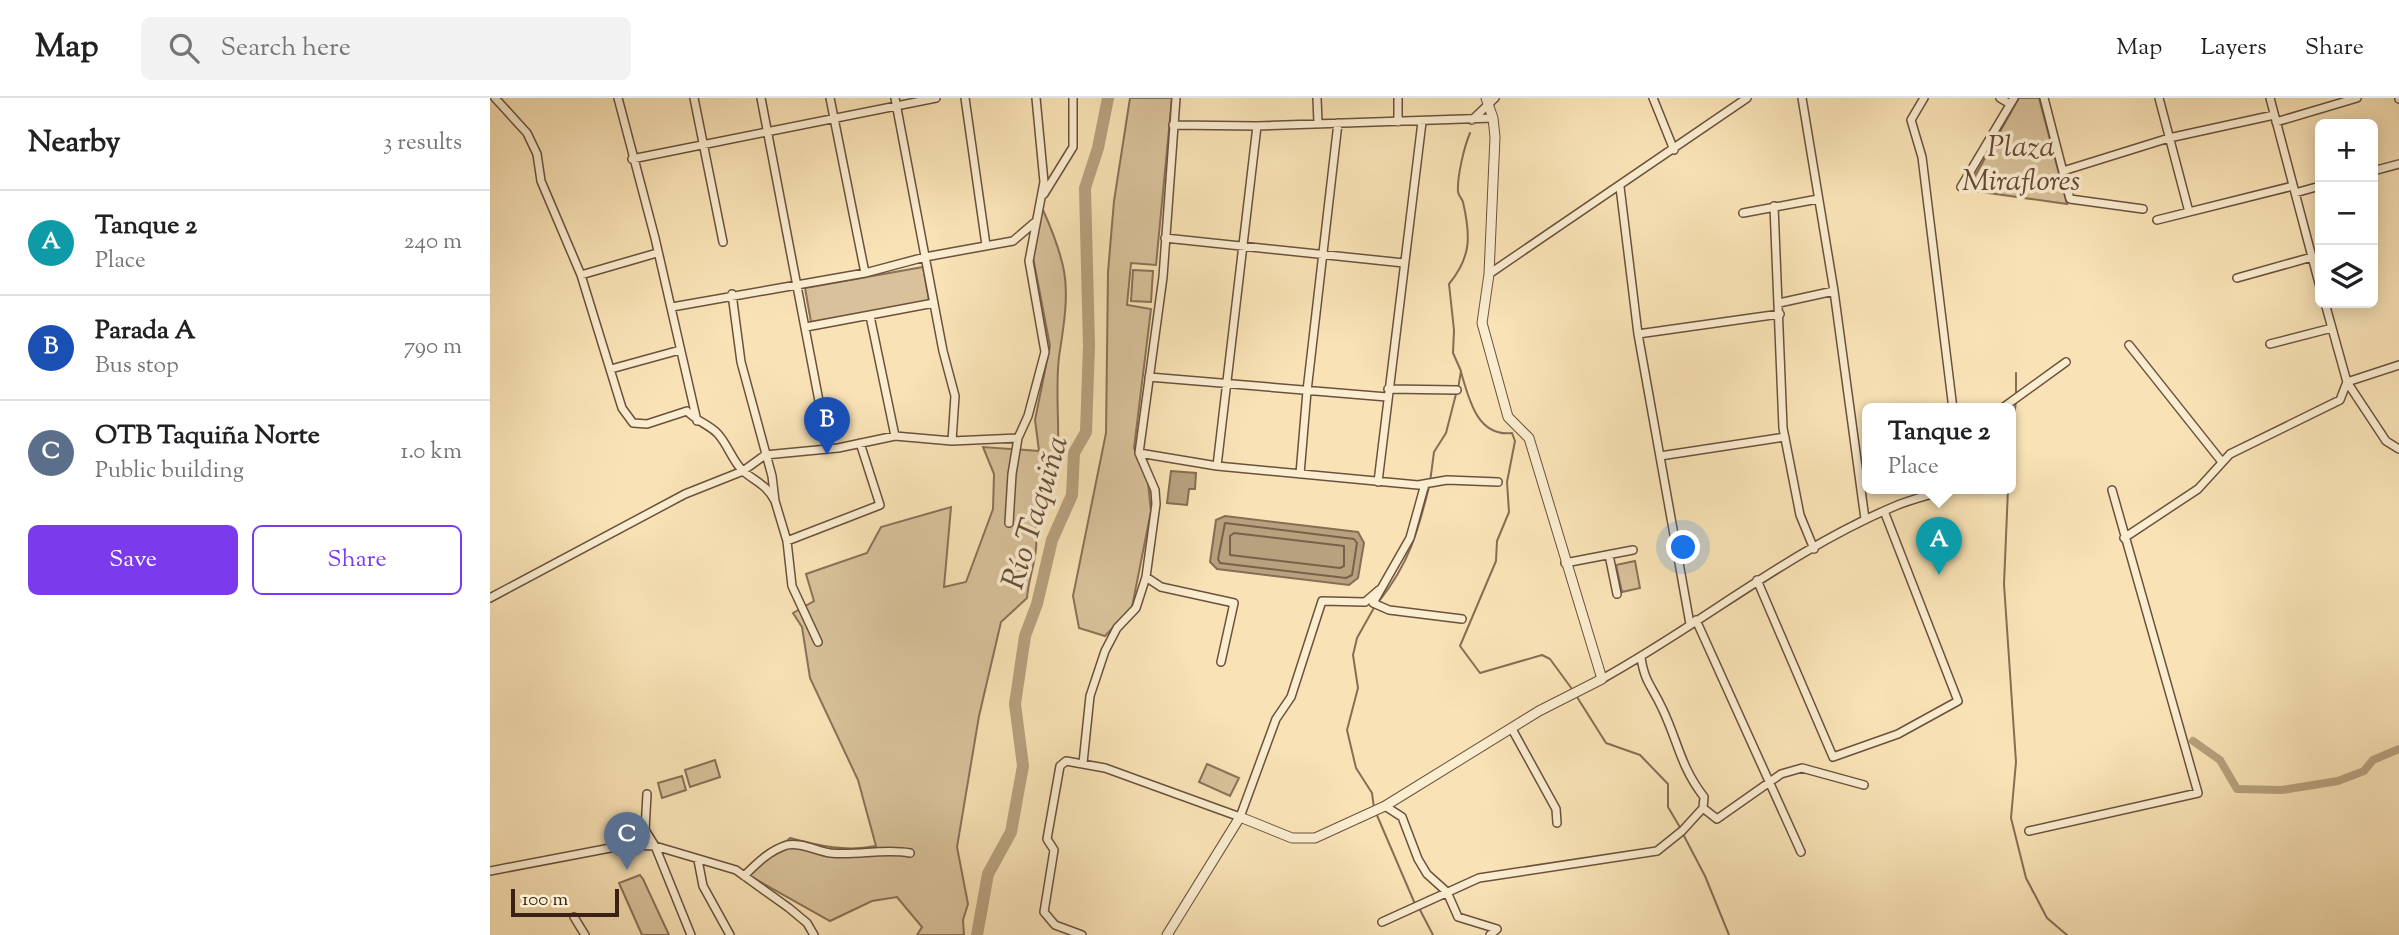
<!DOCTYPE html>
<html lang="en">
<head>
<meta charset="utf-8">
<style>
  body { margin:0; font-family:"Sorts Mill Goudy",serif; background:#f2f2f2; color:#202124 }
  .controls { position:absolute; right:21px; top:21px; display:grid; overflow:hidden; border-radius:10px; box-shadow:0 4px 18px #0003 }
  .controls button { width:63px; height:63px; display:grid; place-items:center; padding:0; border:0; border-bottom:2px solid #e0e0e0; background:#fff; color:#202124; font:35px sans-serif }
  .scale { position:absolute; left:21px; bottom:18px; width:108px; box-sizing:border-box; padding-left:7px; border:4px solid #3b2015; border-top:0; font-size:19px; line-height:24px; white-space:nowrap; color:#3b2015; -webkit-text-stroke:5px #fbedd0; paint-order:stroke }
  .you { position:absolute; left:1194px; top:450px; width:24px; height:24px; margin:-18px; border:5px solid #fff; border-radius:50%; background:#1a73e8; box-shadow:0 0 0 10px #1a73e833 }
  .badge { display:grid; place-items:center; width:46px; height:46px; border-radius:50%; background:#7c3aed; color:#fff; font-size:23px; font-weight:700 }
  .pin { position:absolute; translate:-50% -58px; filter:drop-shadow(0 2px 4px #0008) }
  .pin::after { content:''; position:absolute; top:37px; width:24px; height:21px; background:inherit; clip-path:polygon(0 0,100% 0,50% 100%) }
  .popup { position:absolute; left:1372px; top:305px; width:154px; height:91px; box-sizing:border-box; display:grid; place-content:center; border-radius:10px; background:#fff; filter:drop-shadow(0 2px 5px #0005); font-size:23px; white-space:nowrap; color:#757577 }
  .popup b { font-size:26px; color:#202124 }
  .popup::after { content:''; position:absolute; left:50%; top:100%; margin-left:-14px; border:14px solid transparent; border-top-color:#fff }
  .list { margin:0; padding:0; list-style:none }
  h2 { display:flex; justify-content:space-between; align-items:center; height:91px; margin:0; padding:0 28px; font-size:30px }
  h2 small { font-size:23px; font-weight:400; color:#757577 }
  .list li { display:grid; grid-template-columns:46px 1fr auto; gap:21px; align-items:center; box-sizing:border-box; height:105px; padding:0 28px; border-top:2px solid #e0e0e0 }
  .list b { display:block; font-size:26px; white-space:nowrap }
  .list p { margin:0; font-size:23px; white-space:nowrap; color:#757577 }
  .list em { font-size:23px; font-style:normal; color:#757577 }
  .actions { display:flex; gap:14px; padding:21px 28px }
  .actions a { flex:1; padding:16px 0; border:2px solid #7c3aed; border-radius:10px; text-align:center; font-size:24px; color:#7c3aed }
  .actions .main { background:#7c3aed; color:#fff }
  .icon { flex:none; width:38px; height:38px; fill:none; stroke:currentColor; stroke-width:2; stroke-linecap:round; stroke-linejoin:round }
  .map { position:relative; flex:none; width:1909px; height:837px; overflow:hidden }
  header { display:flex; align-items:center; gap:42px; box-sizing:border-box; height:98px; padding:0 35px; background:#fff; border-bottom:2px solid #e0e0e0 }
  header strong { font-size:33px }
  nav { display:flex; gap:38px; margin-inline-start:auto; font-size:24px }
  .search { width:490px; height:63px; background:#f2f2f2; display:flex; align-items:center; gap:18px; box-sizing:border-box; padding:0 24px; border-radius:10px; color:#757577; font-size:26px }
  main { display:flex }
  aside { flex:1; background:#fff }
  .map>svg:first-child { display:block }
  .green { fill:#d9c29b; stroke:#8a7158; stroke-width:2 }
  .water { fill:#b8a17f; stroke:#866d55; stroke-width:2 }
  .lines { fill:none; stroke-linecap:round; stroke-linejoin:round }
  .shore { stroke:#7a604a; stroke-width:2 }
  .stream { stroke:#866d55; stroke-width:2 }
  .canal { stroke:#b8a17f; stroke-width:8 }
  .river { stroke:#b8a17f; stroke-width:12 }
  .minor-casing { stroke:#6a513d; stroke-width:10 }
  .tertiary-casing { stroke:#6a513d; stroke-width:11 }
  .minor { stroke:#fbedd0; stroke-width:7 }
  .tertiary { stroke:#fbedd0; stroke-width:9 }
  .labels { text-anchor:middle; stroke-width:7; stroke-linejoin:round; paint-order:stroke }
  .park-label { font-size:30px; font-style:italic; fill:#624836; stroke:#fbedd0 }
  .water-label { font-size:32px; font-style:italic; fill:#674d3a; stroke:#fbedd0 }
</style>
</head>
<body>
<header>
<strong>Map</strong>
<div class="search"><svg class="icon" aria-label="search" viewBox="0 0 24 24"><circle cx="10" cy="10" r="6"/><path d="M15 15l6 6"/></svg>Search here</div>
<nav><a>Map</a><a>Layers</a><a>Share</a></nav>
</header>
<main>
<aside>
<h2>Nearby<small>3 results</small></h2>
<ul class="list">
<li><span class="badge" style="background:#0f9aa8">A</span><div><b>Tanque 2</b><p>Place</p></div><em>240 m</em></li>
<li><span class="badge" style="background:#1a4fb4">B</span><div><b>Parada A</b><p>Bus stop</p></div><em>790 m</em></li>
<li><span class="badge" style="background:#5c6f8a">C</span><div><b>OTB Taquiña Norte</b><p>Public building</p></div><em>1.0 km</em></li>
</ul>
<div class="actions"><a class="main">Save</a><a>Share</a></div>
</aside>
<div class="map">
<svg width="1909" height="837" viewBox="0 0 1909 837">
  <rect width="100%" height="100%" fill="#f9e3b6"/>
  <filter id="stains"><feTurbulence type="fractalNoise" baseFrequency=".00286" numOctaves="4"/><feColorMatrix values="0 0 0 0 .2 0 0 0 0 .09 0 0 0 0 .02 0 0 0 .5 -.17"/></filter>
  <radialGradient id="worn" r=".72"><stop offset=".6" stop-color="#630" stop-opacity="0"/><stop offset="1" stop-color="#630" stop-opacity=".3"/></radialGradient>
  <path class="green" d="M640,0H682L666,167L641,165L637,207L661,211L644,350L658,385L661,413L642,509L615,538L589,530L583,498L616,335L618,174L624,103Z
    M1529,0H1549L1577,106L1477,92Z
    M553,112C562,132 570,152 574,173C579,200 573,232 569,259C562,318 582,379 545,432C550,455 539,475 537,500L511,524L489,618L467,749L478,806L473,822L474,837H427L432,829L407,799L382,803L340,823L258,777L300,740C330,748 356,754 386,748L368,682L320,580L312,529L303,515L324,503L316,476L377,455L391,429L461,409L454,489L476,484L503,411L504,376L493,349L549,353L545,322L560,248L543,159L547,124Z
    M433,169L439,203L321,224L315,190Z
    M643,172L663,173L661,204L641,203Z
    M1145,463L1150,490L1132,494L1126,467Z
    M225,662L230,679L200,689L195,672Z
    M717,666L749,680L740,698L709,684Z
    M192,678L196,692L172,700L168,685Z
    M150,777L153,781L179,837H152L129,785Z"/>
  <path class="water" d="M681,373L706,375L705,391H699L697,407L677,405Z
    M735,418L868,434L874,445L868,480L859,487L727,471L720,464L726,422Z"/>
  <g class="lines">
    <path class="shore" d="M735,425L864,441L867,445L862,477L856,480L730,465L728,461Z
      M744,435L854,448V468L850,470L740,457V438Z"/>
    <path class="stream" d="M971,274C979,301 987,339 1022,335L1025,343L1017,384L1019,414L1007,443L1006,463L970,548L990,575L1052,557L1060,561L1082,591
      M968,291L971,273L963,255L964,232L959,186C981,159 981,139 973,104C972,101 969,98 968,94C967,79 974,49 980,35
      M1526,297V275
      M1521,344L1526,303
      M940,384L944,354L956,335L966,296
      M1518,391L1514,486L1526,664L1521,720L1536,780L1557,820L1577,837
      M889,503C919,466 928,433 939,389
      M1087,599L1116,645L1150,657L1178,686V709L1191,731
      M884,710L882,695L866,670L857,632L868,590L863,557L867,540L885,508
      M886,715L925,806
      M1193,736L1215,778L1239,837
      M929,810L943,837"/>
    <path class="canal" d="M1703,643L1730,662L1747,691L1792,692L1848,683L1874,673L1883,662L1909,651"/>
    <path class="river" d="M487,837L498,776L521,734L533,668L525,606L535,538L547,506L562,442L582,397L584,355L596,334L599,247L595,90L608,50L618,0"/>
    <g class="minor-casing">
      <path id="minor" d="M5,0L37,35L47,56L51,83L91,177L132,310L143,325L157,326L197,313C206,323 220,327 228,336C238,347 243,364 253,373C266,384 277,387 285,403
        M128,0L165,140L207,323
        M204,0L233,144
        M271,0L338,350
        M340,0L375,175
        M405,0L453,253L465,298L462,343
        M475,0L496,147
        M686,0L673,179L649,355L665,392L666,406L656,479L671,489L744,505L731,564
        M827,0L828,25
        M908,0V24
        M1163,0L1184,52
        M1312,0L1344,193L1375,421
        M1434,0L1421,22L1432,59L1463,311
        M1510,0L1520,6
        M1554,0L1580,101L1653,111
        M1669,0L1699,114
        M1780,0L1830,189
        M1909,0V1
        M982,22L1005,0
        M1786,24L1867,0
        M683,27L767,28L1003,20
        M142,61L446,0
        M1573,73L1679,40L1784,17
        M1883,73L1909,66
        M1130,89L1148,236L1200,526
        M1471,89L1524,0
        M1805,95L1830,88
        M554,96L583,49V0
        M1284,108L1293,330L1310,417L1324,451
        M1253,115L1328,101
        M1667,122L1803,88
        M675,140L914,165
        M999,176L1257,0
        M91,177L167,155
        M1747,180L1822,159
        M242,196L251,264L282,378L285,403L297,443L302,488L328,544
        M1289,205L1344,193
        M182,209L375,175L435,159L523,143L544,125
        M380,218L405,338
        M316,229L444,205
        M1148,236L1290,216
        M1780,246L1842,230
        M1639,247L1732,364
        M1909,267L1857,284L1896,343L1909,351
        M121,271L190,252
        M659,279L897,299
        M898,291L967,292
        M1511,311L1576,264
        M649,355L727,368L928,387L957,382L1008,384
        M1170,358L1295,339
        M727,368L767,28
        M810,376L817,293L848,25
        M888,384L932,24
        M935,386L920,440L883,505L899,512L972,521
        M519,425L522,376L528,340L538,318L555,254L539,163L554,84L546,0
        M1634,440L1708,391L1740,356L1850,302L1857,284L1835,205
        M297,443L390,407L370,345
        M1119,457L1127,496
        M1075,465L1143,452
        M1267,482L1343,659L1408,636L1468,603L1394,413
        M0,500L195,396L253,373L275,357L348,350L405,338L462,343L528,340
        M1206,522L1311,754
        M1151,560C1155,585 1162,588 1172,610C1188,643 1190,668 1214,699L1213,710
        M1112,581C1210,527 1299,453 1403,409C1421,401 1441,397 1459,391
        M1022,631L1066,711L1067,725
        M593,665L600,598L615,553L627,530L646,510L656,479
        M157,696L155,732L165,748L201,837
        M895,708L912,719L928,761L937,776L957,794L968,819L1007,831L1000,837
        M1539,733L1708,695L1622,392
        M208,762L213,788L240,837
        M0,773L136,747L165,748L246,772L299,810L317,825L324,837
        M254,778C266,766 280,752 297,747C310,744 327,753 340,755C367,758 393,750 420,755
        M84,819L95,837
        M892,824L989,780L1167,753L1192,733L1213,710L1227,721L1291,676L1312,670L1374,687
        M592,837L565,827L554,814L564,752L557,741L570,668L576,663L615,670L750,719L786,621L801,599L832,503L875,504L889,492"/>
    </g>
    <g class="tertiary-casing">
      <path id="tertiary" d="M677,837L750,719L802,740H825L895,708L1049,613L1112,581L1039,340L1018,319L992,225L999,176L1005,39L1003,20L996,0"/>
    </g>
    <use href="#minor" class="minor"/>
    <use href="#tertiary" class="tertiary"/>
  </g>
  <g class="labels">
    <g class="park-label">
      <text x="1531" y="58">Plaza<tspan x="1531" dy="34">Miraflores</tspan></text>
    </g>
    <g class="water-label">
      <text transform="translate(544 414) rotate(-73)" y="11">Río Taquiña</text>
    </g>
  </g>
  <rect width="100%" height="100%" filter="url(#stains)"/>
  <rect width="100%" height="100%" fill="url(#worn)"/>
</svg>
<div class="controls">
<button>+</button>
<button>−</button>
<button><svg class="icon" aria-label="layers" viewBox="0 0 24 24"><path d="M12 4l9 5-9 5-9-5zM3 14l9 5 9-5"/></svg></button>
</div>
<div class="scale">100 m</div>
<div class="you"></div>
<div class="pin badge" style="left:1449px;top:477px;background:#0f9aa8">A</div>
<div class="popup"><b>Tanque 2</b>Place</div>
<div class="pin badge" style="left:337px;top:357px;background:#1a4fb4">B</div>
<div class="pin badge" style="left:137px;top:772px;background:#5c6f8a">C</div>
</div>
</main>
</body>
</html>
